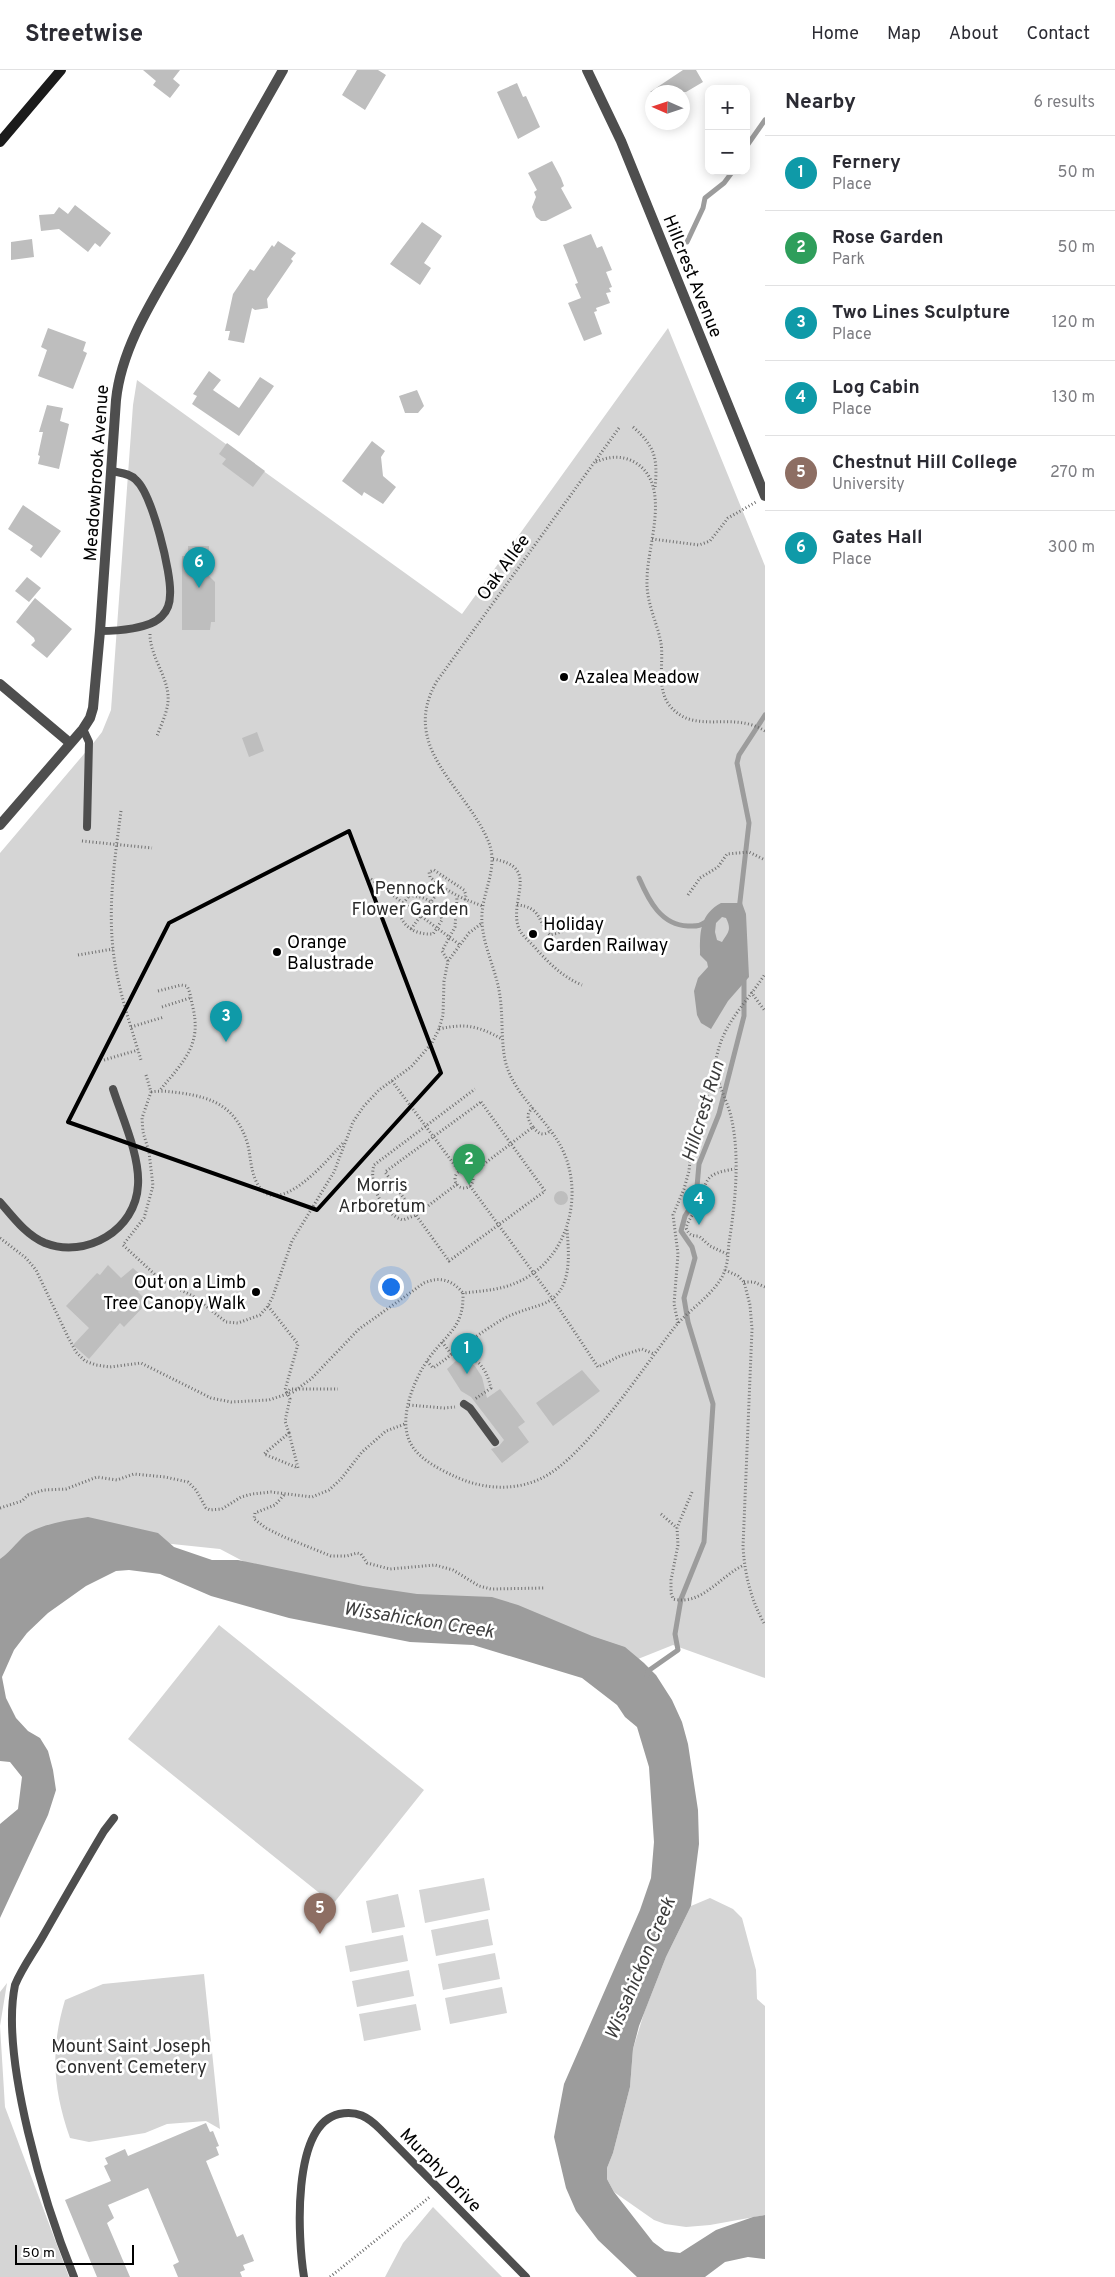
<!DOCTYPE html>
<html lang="en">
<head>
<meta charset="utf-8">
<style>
  body { margin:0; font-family:Overpass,sans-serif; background:#f2f2f3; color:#2b2b33 }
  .controls { position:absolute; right:15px; top:15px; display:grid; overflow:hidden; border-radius:10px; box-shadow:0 2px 12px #0003 }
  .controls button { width:45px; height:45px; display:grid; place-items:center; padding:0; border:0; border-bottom:1px solid #e1e1e2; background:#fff; color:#2b2b33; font:25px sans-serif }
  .compass { position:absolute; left:645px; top:15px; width:45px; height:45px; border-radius:50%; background:#fff; box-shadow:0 2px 12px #0003; rotate:273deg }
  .scale { position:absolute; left:15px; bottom:12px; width:119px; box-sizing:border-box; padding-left:5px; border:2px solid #000; border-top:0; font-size:14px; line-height:18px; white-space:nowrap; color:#000; -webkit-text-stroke:4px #fff; paint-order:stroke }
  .you { position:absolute; left:390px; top:1216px; width:18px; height:18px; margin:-12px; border:4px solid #fff; border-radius:50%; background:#1a73e8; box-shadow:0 0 0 8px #1a73e833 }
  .badge { display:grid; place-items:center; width:32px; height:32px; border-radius:50%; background:#2563eb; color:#fff; font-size:16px; font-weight:700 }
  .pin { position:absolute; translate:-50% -41px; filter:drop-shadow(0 1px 2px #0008) }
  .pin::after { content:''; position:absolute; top:26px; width:18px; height:15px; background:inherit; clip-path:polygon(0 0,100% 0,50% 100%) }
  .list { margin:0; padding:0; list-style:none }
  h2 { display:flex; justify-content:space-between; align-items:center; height:65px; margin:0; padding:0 20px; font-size:21px }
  h2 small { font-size:16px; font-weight:400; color:#7c7c81 }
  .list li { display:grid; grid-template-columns:32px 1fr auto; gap:15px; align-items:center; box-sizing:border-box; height:75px; padding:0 20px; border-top:1px solid #e1e1e2 }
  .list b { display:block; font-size:19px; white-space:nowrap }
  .list p { margin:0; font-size:16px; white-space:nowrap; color:#7c7c81 }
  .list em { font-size:16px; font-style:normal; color:#7c7c81 }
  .map { position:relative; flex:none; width:765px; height:2207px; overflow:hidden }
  header { display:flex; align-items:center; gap:30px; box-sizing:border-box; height:70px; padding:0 25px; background:#fff; border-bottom:1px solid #e1e1e2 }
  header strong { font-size:24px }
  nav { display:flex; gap:28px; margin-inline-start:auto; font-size:18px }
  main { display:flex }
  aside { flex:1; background:#fff }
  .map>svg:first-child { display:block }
  .green { fill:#d5d5d5 }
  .water { fill:#9c9c9c; fill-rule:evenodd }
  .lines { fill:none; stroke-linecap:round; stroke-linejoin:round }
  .stream { stroke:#9c9c9c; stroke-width:5 }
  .building { fill:#bebebe }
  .path { stroke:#707070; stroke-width:3; stroke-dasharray:1 2.5; stroke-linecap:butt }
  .lane { stroke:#4e4e4e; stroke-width:8 }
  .street { stroke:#4e4e4e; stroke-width:10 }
  .secondary { stroke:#1b1b1b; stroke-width:10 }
  .path-bridge { stroke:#707070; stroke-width:3; stroke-dasharray:1 2.5; stroke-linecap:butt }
  .marked { fill:none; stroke:#000; stroke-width:4; stroke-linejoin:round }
  .poi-dot { fill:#000; stroke:#fff; stroke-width:2 }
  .labels { text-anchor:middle; stroke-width:5; stroke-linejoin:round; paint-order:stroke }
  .street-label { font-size:18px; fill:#000; stroke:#fff }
  .poi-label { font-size:18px; fill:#000; stroke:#fff; text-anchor:start }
  .park-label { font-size:18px; fill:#2c2c2c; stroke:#fff }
  .water-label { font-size:19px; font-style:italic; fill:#3d3d3d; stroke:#fff }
</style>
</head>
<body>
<header>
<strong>Streetwise</strong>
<nav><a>Home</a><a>Map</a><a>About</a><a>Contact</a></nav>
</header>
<main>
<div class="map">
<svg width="765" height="2207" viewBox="0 0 765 2207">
  <rect width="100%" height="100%" fill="#fff"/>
  <path class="green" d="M668,258L765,496V1608L673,1575L638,1589L321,1532L220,1479L124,1469L0,1556V783L95,671L102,662L111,640L133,335L137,310L462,544Z
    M219,1555L424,1720L333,1834L128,1669Z
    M484,1808L490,1840L425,1853L419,1820Z
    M398,1824L405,1857L372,1863L366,1831Z
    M710,1828L733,1839L742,1848L756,1900L757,1929L765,1936V2145L710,2155L686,2157L665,2154L654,2150L614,2122L607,2109V2098L613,2083L630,2017L633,1979L644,1943L666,1887L691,1836Z
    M488,1849L493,1875L436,1886L431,1860Z
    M403,1865L408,1891L350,1902L345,1876Z
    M495,1883L500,1909L443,1920L438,1894Z
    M409,1900L414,1926L357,1937L352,1911Z
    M204,1904L220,2059L206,2051L167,2054L145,2063L89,2072L70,2068C53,2019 50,1980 65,1930L103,1914Z
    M7,1913L0,1956L5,2037L69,2207H0V1922Z
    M502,1917L507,1943L450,1954L445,1928Z
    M416,1934L421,1960L364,1971L359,1944Z
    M433,2137L502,2207H385L403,2173Z"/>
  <path class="water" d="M721,833H742L746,844L749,907L728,931L711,959L701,953L697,945L694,921L698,908L708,897L707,892L700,885C700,863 699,845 721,833ZM722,847L726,848C732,860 728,862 722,872L717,870L715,862L716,853Z
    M88,1447L158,1463L174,1477L212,1490H238L363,1516L417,1524L492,1527L518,1535L592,1566L625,1577L644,1593L656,1605L672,1630L682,1652L688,1674L698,1740L699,1774L691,1836L666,1887L639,1956L633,1979L630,2017L613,2083L607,2098V2109L614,2122L653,2172L665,2181L680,2183L716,2160L753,2147L765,2145V2189L748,2187L725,2192L705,2207H637L598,2170L576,2141L566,2118L554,2067L564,2014L640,1840L651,1808L654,1772L649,1697L637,1657L625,1647L617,1635L582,1608L473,1575L410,1572L289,1548L211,1526L160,1504L129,1500L116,1501L86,1516L48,1543L27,1563L14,1580L2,1607L6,1628L16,1648L28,1661L40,1668L48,1681L53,1700L56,1720L48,1745L0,1848V1754L18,1739L22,1707L10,1692L0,1691V1489C11,1482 20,1467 30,1462C47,1453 69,1450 88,1447Z"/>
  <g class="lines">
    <path class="stream" d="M746,77L765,50
      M687,172L703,138L705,128L724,113L733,101
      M639,808C649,831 661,855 688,856C694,856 699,857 704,853
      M739,840L749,753L737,693L739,685L765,645
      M647,1605L648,1601L678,1580L675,1564L681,1529L704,1472L713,1334L688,1252L684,1228L695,1188L692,1177L681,1161L685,1146L696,1128L699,1094L719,1044L744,946V908"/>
  </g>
  <path class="building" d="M143,0H180L173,9L180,15L170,28L153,15L156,11Z
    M357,0H378L386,5L365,40L342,25Z
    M683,0H696L703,12L686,22H650Z
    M517,13L523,27L526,26L540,57L518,69L497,22Z
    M552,91L561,108L564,116L561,118L572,138L546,151H541L536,147L532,137L536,127L534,122L537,120L528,103Z
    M75,135L111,163L100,177L95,173L88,182L59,159L41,161L39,145L54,144L59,137L68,144Z
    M422,152L442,166L424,193L431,198L420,215L390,194Z
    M591,164L597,178L602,176L612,200L606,202L612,217L609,218L611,222L606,223L610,233L596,238L597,241L594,242L602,264L584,271L568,233L581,228L575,214L578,213L563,175Z
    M32,169L34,187L11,190V172Z
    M278,171L296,183L291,189L293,191L267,229L268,238L255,240L252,238L244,273L228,270L230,261H225L233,224L250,199L254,201L272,175L274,177Z
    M48,258L86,272L83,281L87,283L73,319L38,306L47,280L41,277Z
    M209,301L221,310L213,320L239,338L260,307L274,316L239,366L192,334L197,326L193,324Z
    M417,320L424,336L418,343H405L399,326Z
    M47,335L63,338L60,351L69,354L59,399L38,394L40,386L38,385L43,362H39Z
    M372,371L385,381L381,387L383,406L396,417L383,434L364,422L362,426L342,411Z
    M227,373L265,401L253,417L222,394L226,389L219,384Z
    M23,435L61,461L41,488L30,480L33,476L8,459Z
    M188,476H209V506L215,512V552H211L210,560H182V486H188Z
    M27,507L41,518L29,532L15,521Z
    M35,528L72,559L47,588L31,575L35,571L34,568L16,552Z
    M257,662L264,681L249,687L242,668Z
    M554 1128a7 7 0 1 1 14 0a7 7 0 1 1-14 0Z
    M108,1195L121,1208L133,1198L147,1211L138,1222L148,1232L124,1257L120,1253L89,1289L73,1275L89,1258L66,1236L97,1203L100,1205Z
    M458,1289L460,1292L468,1291L475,1296L482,1307L487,1328L500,1319L525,1352L518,1357L529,1372L502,1393L491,1379L499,1376L504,1370L471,1327L461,1321L447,1299Z
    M582,1300L600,1321L553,1356L536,1333Z
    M206,2053L210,2062L213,2061L219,2076L216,2077L219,2085L206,2091L237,2167L243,2164L254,2191L243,2195L245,2200L240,2202L242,2207H178L173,2195L179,2192L148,2118L108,2135L114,2148L107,2153L130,2207H97L65,2130L111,2111L104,2096L108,2094L105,2088L125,2079L128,2086Z"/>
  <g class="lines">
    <path class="path" d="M633,357C655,376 658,389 655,417
      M619,358L437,611C398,678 467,717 489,773C498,797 484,819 482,843C480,869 494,894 499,920C503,941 501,963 504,984C509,1024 549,1048 564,1083C584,1129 566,1191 518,1212C501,1220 482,1221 463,1223C464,1258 447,1263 429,1288C414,1309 397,1350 411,1374C419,1389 439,1399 454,1406C481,1419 514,1422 542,1408C585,1387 643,1298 674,1258C688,1240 718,1222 725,1200C728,1192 728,1182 729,1173C735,1134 740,1090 732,1051C728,1028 711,1008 717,985C724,952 748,931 765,904
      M596,392C609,386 623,385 636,393C672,416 647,475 647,510C646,532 657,552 661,573C664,593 656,619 670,636C695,666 732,640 765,661
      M652,469L699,475L710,471L728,448L756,432
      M150,564C150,588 170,608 168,632C167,643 161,655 157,666
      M121,741C115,787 108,833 113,879C117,917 130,953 141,990
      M82,771L152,778
      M493,789C540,797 510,827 518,856C521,866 531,872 537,880C551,895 563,907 582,915
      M371,809L460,875
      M688,825L700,808L718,797L727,784L749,782L765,790
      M409,826C426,825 438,834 442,850L433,864C416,865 401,857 399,839Z
      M465,830L466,825L464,820L434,800L429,802L430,807C446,821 462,829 483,836
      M517,835C541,837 537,850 550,865L562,862
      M411,859L442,817
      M78,885L113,879
      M448,891L442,881L455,857L457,827
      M158,921L181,915L187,916C190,922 191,928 192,934C203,974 184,991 160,1020
      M751,922L765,941
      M162,937L190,928
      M131,957L164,947
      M439,959C466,953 478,956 502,969
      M104,990L138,980
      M146,1005L151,1022L142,1048L143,1062L149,1082L153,1116L144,1148L123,1175L162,1211L193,1226L226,1252L238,1253L260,1245L268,1236L273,1226L292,1171L334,1102L353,1052L364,1036L379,1020L411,997L432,973L439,959L443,945L444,911L448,891L469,863L482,853
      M392,1011L459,1101
      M151,1022C162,1020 171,1022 181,1023C215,1028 236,1038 247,1072C251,1085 250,1100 257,1113C277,1152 329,1088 343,1073
      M481,1032L545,1121L449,1191L385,1102Z
      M533,1057C528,1050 525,1044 533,1038
      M455 1109a9 9 0 1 1 18 0a9 9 0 1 1-18 0Z
      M472,1103L533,1057C538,1063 542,1067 550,1061
      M457,1114L416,1145L403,1150C383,1144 368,1114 374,1095L475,1019
      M470,1116L552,1228L598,1297L620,1286L642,1279L654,1284
      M0,1168L26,1188L36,1200L68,1267L76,1282L85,1291L96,1295L110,1297L141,1293L211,1328L231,1332L269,1330L293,1322L311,1309L359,1259L424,1213C440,1206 452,1210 463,1223
      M727,1184L710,1176L699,1166C692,1166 689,1165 686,1158C688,1150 694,1144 697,1137C709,1112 700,1104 735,1099
      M725,1200L738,1206L744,1212L750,1235L752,1259L743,1477C745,1506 751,1530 765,1555
      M744,1212H754L765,1217
      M268,1236L298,1274L285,1320L287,1323
      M678,1253L674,1234L678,1184L673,1145L684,1119L689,1101L693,1060L698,1043L716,1007
      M442,1272L452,1285
      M458,1281C462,1287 465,1286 471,1288C483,1293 488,1306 491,1318L475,1329
      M427,1291L433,1298C456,1282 479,1263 503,1249C516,1242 529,1239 543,1234C573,1222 569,1186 567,1159
      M409,1335L444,1338L455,1337
      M289,1363L298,1398L264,1384Z
      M692,1422L677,1458L678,1475L671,1510V1523L673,1529C702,1536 720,1506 744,1495
      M284,1425L275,1435L255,1443L254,1449L266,1458L284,1467L331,1486H347L357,1483L361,1484L367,1493L390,1499L435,1495L453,1500L479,1516L491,1519L545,1518
      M0,1438L22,1431L28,1425L44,1420L66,1419L97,1407L117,1410L134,1404L165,1407L188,1412L196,1420L206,1438L210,1440L222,1439L241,1427L252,1424L271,1422L312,1427L329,1420L341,1409L362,1382L386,1361L405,1354
      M661,1444L677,1458
      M330,2207L431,2126"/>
    <path class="lane" d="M100,561C117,561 150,559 162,546C167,541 170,533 170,525C172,504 152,424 136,410C130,403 120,403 112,401
      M83,659L89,672L87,757
      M0,1132C13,1147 26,1165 45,1173C86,1189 136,1160 138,1115C140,1086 122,1047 113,1019
      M464,1334L470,1338L495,1372
      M74,2207C45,2136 0,1988 15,1915C22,1898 34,1882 43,1866C63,1831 83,1796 104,1761L114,1748
      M304,2207C298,2170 291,2055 339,2044C357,2040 368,2047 380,2059L526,2207"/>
    <path class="street" d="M587,0L621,71L765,426
      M0,614L70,673
      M0,755L83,659L90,648L93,638L100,561L116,330C122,272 160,219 188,169C220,112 251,56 283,0"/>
    <path class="secondary" d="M0,72L61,0"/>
    <path class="path-bridge" d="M289,1363L285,1351L290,1329L287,1323L290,1319H338"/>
  </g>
  <path class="marked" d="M349,761L441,1003L317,1140L68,1052L169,853Z"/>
  <g class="poi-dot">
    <circle cx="564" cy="607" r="5"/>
    <circle cx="533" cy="864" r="5"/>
    <circle cx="277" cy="882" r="5"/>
    <circle cx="256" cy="1222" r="5"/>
  </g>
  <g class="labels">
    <g class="street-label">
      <text transform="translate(693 206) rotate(68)" y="6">Hillcrest Avenue</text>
      <text transform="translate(96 403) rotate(-86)" y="6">Meadowbrook Avenue</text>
      <text transform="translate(503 497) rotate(-54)" y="6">Oak Allée</text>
      <text transform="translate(441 2100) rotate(46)" y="6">Murphy Drive</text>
    </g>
    <g class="poi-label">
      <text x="574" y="613">Azalea Meadow</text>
      <text x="543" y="860">Holiday<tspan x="543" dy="21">Garden Railway</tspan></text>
      <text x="287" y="878">Orange<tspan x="287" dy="21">Balustrade</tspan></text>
      <text x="246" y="1218" text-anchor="end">Out on a Limb<tspan x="246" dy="21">Tree Canopy Walk</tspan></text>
    </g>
    <g class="park-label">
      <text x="410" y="824">Pennock<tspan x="410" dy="21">Flower Garden</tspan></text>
      <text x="382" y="1121">Morris<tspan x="382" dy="21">Arboretum</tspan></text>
      <text x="131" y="1982">Mount Saint Joseph<tspan x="131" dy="21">Convent Cemetery</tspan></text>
    </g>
    <g class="water-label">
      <text transform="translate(702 1041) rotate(-73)" y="7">Hillcrest Run</text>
      <text transform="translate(419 1549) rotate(9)" y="7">Wissahickon Creek</text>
      <text transform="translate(639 1898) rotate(-67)" y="7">Wissahickon Creek</text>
    </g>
  </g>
</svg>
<div class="controls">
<button>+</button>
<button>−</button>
</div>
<svg class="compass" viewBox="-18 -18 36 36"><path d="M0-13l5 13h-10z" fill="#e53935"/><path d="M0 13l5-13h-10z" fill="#7c7c81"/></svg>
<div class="scale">50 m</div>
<div class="you"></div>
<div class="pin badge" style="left:467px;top:1304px;background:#0f9aa8">1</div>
<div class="pin badge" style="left:469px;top:1115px;background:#2e9e5b">2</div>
<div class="pin badge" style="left:226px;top:972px;background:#0f9aa8">3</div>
<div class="pin badge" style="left:699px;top:1155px;background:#0f9aa8">4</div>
<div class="pin badge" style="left:320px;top:1864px;background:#8d6e63">5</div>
<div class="pin badge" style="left:199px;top:518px;background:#0f9aa8">6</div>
</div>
<aside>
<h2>Nearby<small>6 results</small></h2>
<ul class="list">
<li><span class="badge" style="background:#0f9aa8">1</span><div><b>Fernery</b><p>Place</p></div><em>50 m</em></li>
<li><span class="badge" style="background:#2e9e5b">2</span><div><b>Rose Garden</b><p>Park</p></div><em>50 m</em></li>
<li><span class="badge" style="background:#0f9aa8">3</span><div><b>Two Lines Sculpture</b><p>Place</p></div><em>120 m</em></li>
<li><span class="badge" style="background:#0f9aa8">4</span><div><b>Log Cabin</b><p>Place</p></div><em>130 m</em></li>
<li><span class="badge" style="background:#8d6e63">5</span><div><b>Chestnut Hill College</b><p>University</p></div><em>270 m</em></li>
<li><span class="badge" style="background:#0f9aa8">6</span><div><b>Gates Hall</b><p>Place</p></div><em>300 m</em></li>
</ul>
</aside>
</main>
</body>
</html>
